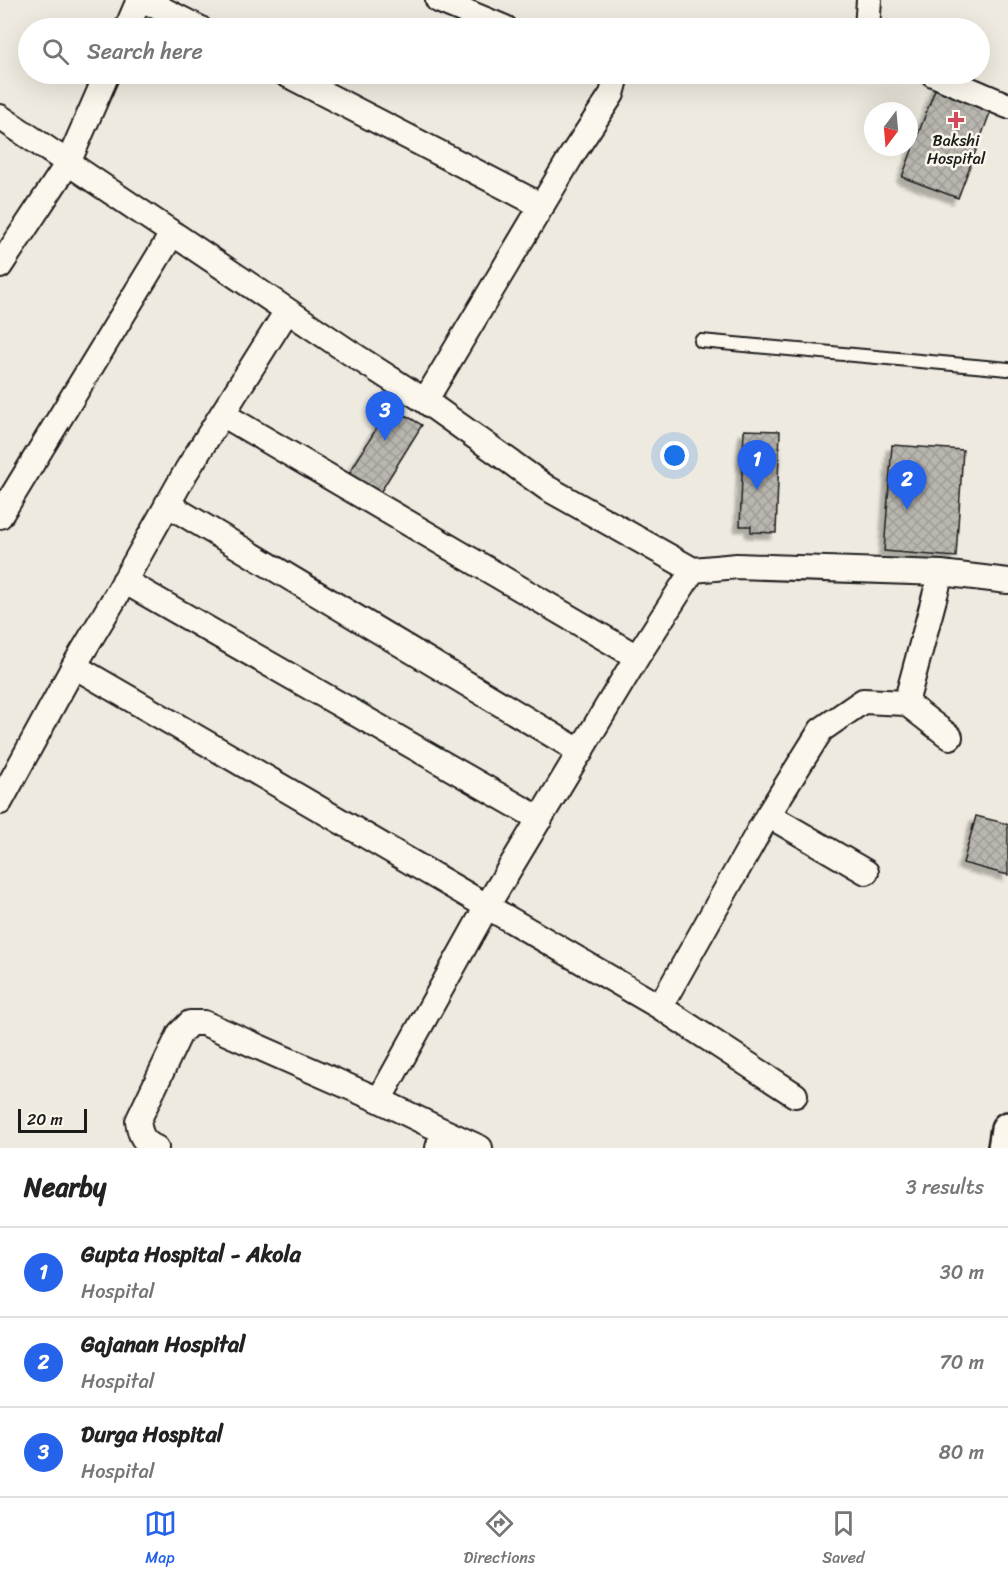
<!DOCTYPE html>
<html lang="en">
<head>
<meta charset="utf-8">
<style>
  body { margin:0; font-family:Sriracha,sans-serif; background:#f6f6f6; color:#222 }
  .compass { position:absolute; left:864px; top:102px; width:54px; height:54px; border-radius:50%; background:#fff; box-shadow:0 6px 24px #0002; rotate:196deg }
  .scale { position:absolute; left:18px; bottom:15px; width:69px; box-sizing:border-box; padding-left:6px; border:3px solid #1c1c1c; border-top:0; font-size:16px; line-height:21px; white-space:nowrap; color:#1c1c1c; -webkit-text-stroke:4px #fbf7ec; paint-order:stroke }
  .you { position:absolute; left:675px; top:456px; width:21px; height:21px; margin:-15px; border:4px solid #fff; border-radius:50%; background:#1a73e8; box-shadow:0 0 0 9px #1a73e833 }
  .badge { display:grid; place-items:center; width:39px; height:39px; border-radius:50%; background:#2563eb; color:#fff; font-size:20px; font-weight:700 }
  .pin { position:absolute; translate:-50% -50px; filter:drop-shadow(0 2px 3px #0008) }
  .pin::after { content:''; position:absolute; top:32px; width:21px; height:18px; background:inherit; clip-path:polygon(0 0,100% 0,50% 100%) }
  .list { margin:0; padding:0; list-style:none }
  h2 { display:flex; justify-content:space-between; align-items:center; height:78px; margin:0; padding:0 24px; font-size:26px }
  h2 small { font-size:20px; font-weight:400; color:#767676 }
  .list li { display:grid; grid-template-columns:39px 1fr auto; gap:18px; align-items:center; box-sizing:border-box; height:90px; padding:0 24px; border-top:2px solid #e0e0e0 }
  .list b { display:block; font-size:22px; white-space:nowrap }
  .list p { margin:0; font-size:20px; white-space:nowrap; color:#767676 }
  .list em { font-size:20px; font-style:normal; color:#767676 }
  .icon { flex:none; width:33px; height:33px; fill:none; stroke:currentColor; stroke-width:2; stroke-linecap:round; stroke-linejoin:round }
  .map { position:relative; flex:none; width:1008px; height:1148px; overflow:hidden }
  .search { position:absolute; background:#fff; box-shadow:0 6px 24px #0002; left:18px; right:18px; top:18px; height:66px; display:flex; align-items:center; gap:15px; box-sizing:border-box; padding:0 21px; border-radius:33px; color:#767676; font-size:22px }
  .sheet { height:348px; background:#fff }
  nav { display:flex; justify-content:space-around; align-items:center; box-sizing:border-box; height:84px; border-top:2px solid #e0e0e0; background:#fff; font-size:16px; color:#767676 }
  nav a { display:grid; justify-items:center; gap:3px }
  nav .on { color:#2563eb }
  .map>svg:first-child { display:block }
  .building { fill:url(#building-cross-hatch); stroke:#1c1c1c; stroke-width:1.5; filter:url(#shadow) }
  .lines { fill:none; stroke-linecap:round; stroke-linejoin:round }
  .service-casing { stroke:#1c1c1c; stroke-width:16 }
  .minor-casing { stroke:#1c1c1c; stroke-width:28 }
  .secondary-casing { stroke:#1c1c1c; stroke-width:38 }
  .service { stroke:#fbf7ec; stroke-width:12 }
  .minor { stroke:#fbf7ec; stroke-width:24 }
  .secondary { stroke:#fbf7ec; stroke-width:33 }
  .poi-dot { fill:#d1495b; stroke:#fbf7ec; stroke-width:2 }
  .labels { text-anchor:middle; stroke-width:5; stroke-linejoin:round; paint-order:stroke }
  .poi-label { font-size:16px; fill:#1c1c1c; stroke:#fbf7ec }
</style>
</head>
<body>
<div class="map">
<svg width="1008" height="1148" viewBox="0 0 1008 1148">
  <defs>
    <pattern id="building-cross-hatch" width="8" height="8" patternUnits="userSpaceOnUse" patternTransform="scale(1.5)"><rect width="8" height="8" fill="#b9b6af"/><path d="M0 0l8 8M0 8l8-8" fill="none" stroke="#9e9c96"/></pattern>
    <filter id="shadow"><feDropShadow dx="-5.5" dy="5.5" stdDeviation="1.5" flood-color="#0004"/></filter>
  </defs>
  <rect width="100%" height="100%" fill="#eeeadf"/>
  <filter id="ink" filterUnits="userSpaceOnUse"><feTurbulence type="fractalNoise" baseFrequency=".0167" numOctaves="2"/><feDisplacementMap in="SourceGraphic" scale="12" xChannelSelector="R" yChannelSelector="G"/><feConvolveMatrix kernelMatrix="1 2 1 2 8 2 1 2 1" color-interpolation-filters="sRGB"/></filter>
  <g filter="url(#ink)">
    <path class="building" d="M937,84L993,105L958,198L902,177Z
      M390,406L422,425L378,496L347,477Z
      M744,430L780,431L776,533L751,532V526H740Z
      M892,445L963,450L956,557L884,551Z
      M976,816L1008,824V875L963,863Z"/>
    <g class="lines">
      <g class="service-casing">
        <path id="service" d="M701,341L1008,369"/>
      </g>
      <g class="minor-casing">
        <path id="minor" d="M144,0L199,28
          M438,0L505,28
          M127,28L139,0
          M867,28L869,0
          M286,74L542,206
          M933,74L1008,106
          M0,117L349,352L425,401L547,488L693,570L737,566L941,573L1008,581
          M0,266L68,163L107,74
          M425,401L572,155L612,94L615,83L609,74
          M222,414L637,657
          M167,504L581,752
          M0,516L172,234
          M124,581L540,819
          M74,666L660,1007L795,1095
          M906,703L941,573
          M0,802L74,666L116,596L187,470L287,311
          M768,815L866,872
          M660,1007L768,815L821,730L863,701L906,703L950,737
          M443,1131L480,1148
          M156,1148C143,1142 140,1135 138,1121L180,1033L190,1023H204L379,1100
          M438,1148L443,1131L379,1100L487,906L637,657L693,570"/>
      </g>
      <g class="secondary-casing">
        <path id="secondary" d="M1005,1148L1008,1129"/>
      </g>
      <use href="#service" class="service"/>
      <use href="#minor" class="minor"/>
      <use href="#secondary" class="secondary"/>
    </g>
  </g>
  <path class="poi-dot" d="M953 111h6v6h6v6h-6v6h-6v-6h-6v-6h6z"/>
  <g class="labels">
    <g class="poi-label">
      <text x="956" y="146">Bakshi<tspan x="956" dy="18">Hospital</tspan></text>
    </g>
  </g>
</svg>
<svg class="compass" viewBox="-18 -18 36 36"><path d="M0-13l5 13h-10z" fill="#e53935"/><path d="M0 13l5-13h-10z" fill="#767676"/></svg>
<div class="scale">20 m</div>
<div class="you"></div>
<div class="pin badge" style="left:757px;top:490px">1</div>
<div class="pin badge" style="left:907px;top:510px">2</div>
<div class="pin badge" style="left:385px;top:441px">3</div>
<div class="search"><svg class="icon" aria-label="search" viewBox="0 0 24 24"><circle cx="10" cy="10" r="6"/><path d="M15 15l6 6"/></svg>Search here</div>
</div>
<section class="sheet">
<h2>Nearby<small>3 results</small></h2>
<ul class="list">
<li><span class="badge">1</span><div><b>Gupta Hospital - Akola</b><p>Hospital</p></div><em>30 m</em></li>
<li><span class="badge">2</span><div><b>Gajanan Hospital</b><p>Hospital</p></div><em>70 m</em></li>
<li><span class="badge">3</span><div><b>Durga Hospital</b><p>Hospital</p></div><em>80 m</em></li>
</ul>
</section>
<nav>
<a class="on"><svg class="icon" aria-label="map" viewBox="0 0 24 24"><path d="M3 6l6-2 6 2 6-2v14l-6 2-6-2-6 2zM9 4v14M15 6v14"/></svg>Map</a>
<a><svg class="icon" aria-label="directions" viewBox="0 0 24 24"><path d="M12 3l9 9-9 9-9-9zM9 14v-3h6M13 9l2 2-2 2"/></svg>Directions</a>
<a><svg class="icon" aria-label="saved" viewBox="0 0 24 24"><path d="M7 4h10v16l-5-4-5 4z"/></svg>Saved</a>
</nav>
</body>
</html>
